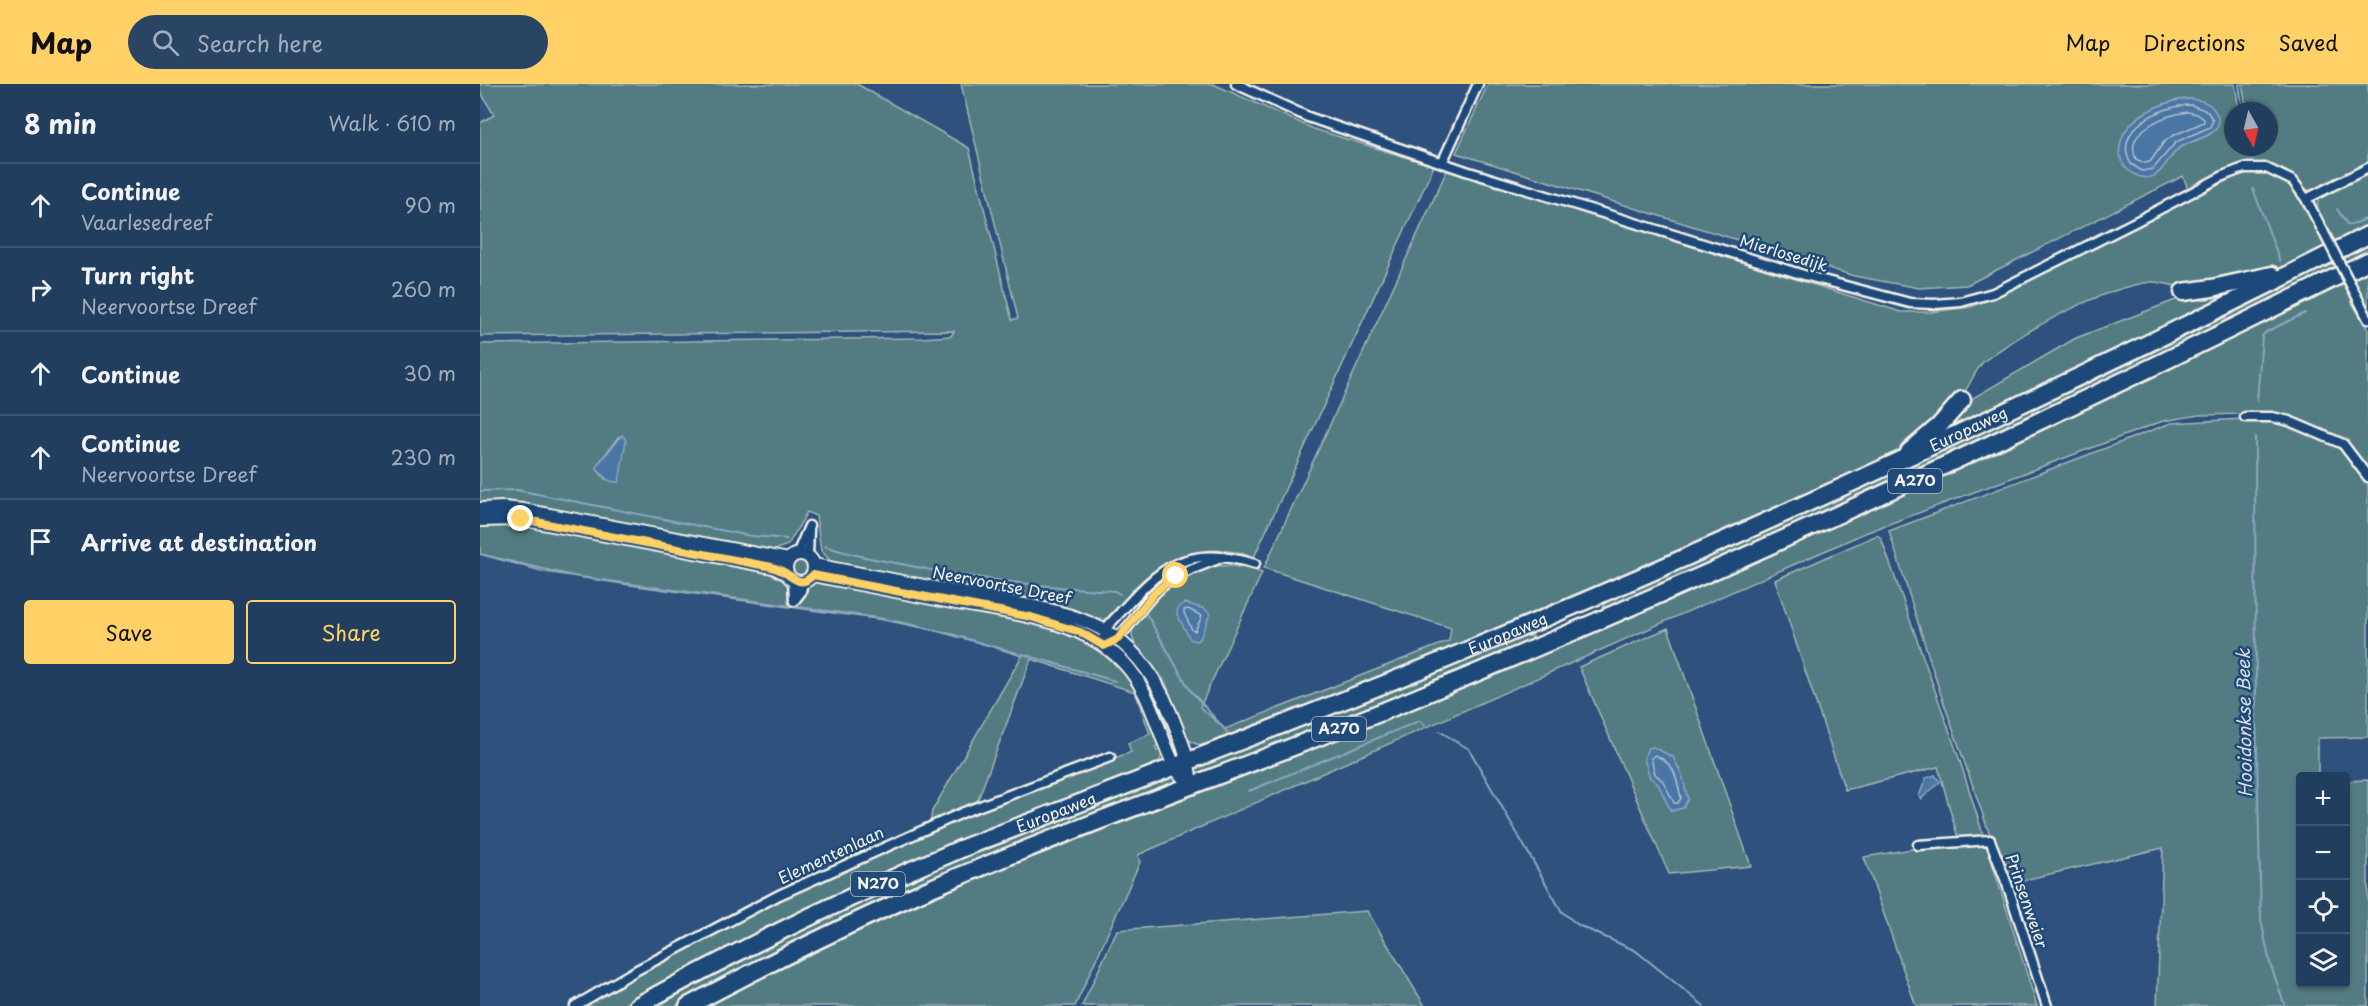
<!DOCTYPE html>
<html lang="en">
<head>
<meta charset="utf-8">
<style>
  body { margin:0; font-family:"Playpen Sans",sans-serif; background:#2a4564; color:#f1f3f6 }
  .controls { position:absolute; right:18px; bottom:18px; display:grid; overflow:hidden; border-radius:6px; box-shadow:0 2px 4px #0004 }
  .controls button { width:54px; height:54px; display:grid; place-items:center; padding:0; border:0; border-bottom:2px solid #3f5773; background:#223e5e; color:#f1f3f6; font:30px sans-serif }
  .compass { position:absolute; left:1744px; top:18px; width:54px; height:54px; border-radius:50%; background:#223e5e; box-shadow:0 2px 4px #0004; rotate:172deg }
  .stop { position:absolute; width:18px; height:18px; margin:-14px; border:4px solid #ffd166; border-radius:50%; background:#fff }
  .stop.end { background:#ffd166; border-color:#fff; box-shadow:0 2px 6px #0008 }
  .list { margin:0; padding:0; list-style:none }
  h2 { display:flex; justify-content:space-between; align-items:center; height:78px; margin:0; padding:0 24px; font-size:26px }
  h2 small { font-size:20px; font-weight:400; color:#a2aebc }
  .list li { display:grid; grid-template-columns:39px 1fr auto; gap:18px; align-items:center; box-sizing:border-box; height:84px; padding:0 24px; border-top:2px solid #3f5773 }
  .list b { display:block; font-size:22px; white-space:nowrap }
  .list p { margin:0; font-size:20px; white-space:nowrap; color:#a2aebc }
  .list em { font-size:20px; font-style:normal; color:#a2aebc }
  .actions { display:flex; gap:12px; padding:18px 24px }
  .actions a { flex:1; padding:14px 0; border:2px solid #ffd166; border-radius:6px; text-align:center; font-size:21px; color:#ffd166 }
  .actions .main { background:#ffd166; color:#111 }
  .icon { flex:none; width:33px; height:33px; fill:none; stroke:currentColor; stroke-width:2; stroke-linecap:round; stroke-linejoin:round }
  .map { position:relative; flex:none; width:1888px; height:922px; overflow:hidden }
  header { display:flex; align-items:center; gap:36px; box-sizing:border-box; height:84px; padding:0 30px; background:#ffd166; color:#111 }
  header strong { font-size:28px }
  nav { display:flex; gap:33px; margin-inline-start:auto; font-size:21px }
  .search { width:420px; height:54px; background:#2a4564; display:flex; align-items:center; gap:15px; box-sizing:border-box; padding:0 21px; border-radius:33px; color:#a2aebc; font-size:22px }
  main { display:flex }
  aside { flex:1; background:#223e5e }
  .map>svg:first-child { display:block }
  .green { fill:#527b82; stroke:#a3b6b5; stroke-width:1.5; fill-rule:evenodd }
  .water { fill:#4976a5; stroke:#8da7c0; stroke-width:1.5 }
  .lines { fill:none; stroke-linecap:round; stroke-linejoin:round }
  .shore { stroke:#b0c0cd; stroke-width:1.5 }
  .stream { stroke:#8da7c0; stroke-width:2 }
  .street-casing { stroke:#f4f1e8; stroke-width:13 }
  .secondary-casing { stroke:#f4f1e8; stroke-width:16 }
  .highway-casing { stroke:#f4f1e8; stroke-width:21 }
  .street { stroke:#1f4a7a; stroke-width:8 }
  .secondary { stroke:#1f4a7a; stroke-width:12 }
  .highway { stroke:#1f4a7a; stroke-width:16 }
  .street-bridge-casing { stroke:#f4f1e8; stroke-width:13; stroke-linecap:butt }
  .street-bridge { stroke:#1f4a7a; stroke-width:8 }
  .route { stroke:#ffd166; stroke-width:8 }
  .labels { text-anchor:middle; stroke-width:5; stroke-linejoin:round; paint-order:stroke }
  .shield { fill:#1f4a7a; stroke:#b4bfc7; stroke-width:1.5 }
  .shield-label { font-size:15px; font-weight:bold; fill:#f4f1e8 }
  .street-label { font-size:16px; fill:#f4f1e8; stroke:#1f4a7a }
  .water-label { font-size:18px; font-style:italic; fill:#dadfde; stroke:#1f4a7a }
</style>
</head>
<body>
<header>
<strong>Map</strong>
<div class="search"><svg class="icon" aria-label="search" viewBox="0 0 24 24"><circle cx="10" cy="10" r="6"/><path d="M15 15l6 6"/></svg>Search here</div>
<nav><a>Map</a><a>Directions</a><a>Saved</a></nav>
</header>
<main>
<aside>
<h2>8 min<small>Walk · 610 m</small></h2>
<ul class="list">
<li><svg class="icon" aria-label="ahead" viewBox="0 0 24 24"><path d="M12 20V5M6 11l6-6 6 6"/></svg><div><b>Continue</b><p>Vaarlesedreef</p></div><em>90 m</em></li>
<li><svg class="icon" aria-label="right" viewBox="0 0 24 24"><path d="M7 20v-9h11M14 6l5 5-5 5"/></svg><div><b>Turn right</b><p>Neervoortse Dreef</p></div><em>260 m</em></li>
<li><svg class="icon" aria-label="ahead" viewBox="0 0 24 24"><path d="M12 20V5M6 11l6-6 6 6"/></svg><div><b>Continue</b></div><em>30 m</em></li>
<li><svg class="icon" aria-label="ahead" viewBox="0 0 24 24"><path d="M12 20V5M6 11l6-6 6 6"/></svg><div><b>Continue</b><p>Neervoortse Dreef</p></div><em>230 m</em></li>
<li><svg class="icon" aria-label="arrive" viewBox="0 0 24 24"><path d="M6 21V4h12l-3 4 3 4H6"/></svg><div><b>Arrive at destination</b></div></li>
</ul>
<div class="actions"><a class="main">Save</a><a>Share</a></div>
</aside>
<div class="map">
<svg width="1888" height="922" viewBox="0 0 1888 922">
  <rect width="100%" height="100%" fill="#2e527d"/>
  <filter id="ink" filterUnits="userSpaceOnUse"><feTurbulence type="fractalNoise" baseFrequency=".0167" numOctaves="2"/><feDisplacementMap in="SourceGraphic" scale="12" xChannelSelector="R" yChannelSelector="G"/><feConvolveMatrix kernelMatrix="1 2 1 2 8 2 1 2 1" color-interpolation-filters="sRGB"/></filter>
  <g filter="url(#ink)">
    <path class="green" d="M0,0H377L489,64L532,236L538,234L481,0H733L834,45L954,82L774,473C730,457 687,471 654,504C645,514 637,534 622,535C605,536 586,524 570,521C496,507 423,495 349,482V475L341,467L336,432L327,428L308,461L299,464L294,468L0,423V260L442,254L471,252L474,247L0,252V39L14,31L0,7ZM139,352L125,395L117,385L118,380Z
      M1008,0H1755L1759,27H1753V63H1789V27H1767L1762,0H1888V82C1877,87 1843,106 1833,107C1822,107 1816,93 1807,88C1774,67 1738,90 1708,105L1703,92L1487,201L1439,204L1374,192L976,69ZM1707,15L1720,17L1729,51L1700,63L1676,90L1646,84C1624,44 1674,18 1707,15Z
      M967,86L1421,228H1451L1491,223L1531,206L1757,91L1776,88L1788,89L1805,98L1817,108L1846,162C1827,171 1808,183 1788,189C1769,195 1727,201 1707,203C1695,204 1683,197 1671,198C1618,205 1546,246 1503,278C1494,288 1491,300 1483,310C1471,329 1439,355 1420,367L1111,506L929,582L727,660C696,667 696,617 685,598C678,586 651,562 652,550C652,540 660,533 665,526C693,486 736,472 782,489L720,623L745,645L969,557L971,544L784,484Z
      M1888,87V141L1854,158C1848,143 1830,124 1841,110Z
      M1888,157V174L1671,280L1133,523L1124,525L1122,523L1129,515Z
      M1888,188V225L1874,195Z
      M1771,200L1448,355L1486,318L1596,254L1706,212Z
      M1865,200L1873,216L1871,217L1888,246V653L1838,654V692H1820V900H1866V697L1888,696V922H1677L1683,764L1527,800L1460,608L1409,447L1691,339L1763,335L1767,330L1719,331L1683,337L1385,449L658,771L660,778L595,922H225L348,859L501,791L887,642L1173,524L1528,363Z
      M11,435L297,487L307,496L309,510L322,511L328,500L336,496L532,531L589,547L616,561L651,592L681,660L675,663L677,667L682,664C683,679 675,682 663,687L492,752L374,801L237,870L143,922H100L268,829L478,733L651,668L648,659L670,650L655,608L551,575L497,718L450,740L452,727L542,572L472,550L404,536L143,500L98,493L0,470V437Z
      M1397,451L1401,454L1480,677L1557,922H1436L1384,773L1432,765L1480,761L1458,683L1365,706L1295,496Z
      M310 483a10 10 0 1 1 20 0a10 10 0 1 1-20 0Z
      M1188,544L1271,782L1189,790L1099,583Z
      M1043,552H1053L1040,566L716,692L712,681Z
      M648,570L668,593L702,667L697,669L674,614L645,572Z
      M695,688L699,698L584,741L567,752L200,922H168L424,794Z
      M887,827L945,922H602L637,846Z"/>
    <path class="water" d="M1707,15C1718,15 1729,17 1735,27C1750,52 1713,54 1700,63C1686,73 1681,101 1658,92C1654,90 1649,87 1646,84C1641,79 1639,69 1640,62C1644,33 1681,18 1707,15Z
      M142,351L146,356L139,398C127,399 125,393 117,385L118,380Z
      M705,519L725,525L730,530L720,555L716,557L710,555L697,530L698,523Z
      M1173,663L1193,673L1202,691L1208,715L1203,724L1191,727L1178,700L1170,694L1164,674L1168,664Z
      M1455,691L1460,698L1441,715L1439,712L1446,694Z"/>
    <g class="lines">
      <path class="shore" d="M1711,21L1727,27L1733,36L1730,43L1696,58L1673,85L1662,87L1651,80C1631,45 1682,21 1711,21Z
        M1708,28L1717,30L1724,35V38L1692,52L1684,58L1670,78L1664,79L1656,75C1643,47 1686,30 1708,28Z
        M708,525L722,532L715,547L712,546L704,529V526Z
        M1175,671C1196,681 1196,692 1201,714L1198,719H1194L1183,697L1175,690L1171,674Z"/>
      <path class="stream" d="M1759,0L1763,27
        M1773,105L1800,177
        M1857,125L1867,140L1871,141L1888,134
        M1777,317L1782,252L1786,248L1825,229
        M1775,353L1776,628L1781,836L1790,879L1805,922
        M0,407L37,406L229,444L271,452L307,455
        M345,462C369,471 395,475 421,480C492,495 563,503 635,507L640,510
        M0,470L66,488L93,492L398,534L439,542L537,569
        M667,531L710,606L747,648
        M542,570L635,597
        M959,647L989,665L1082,828L1098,841L1156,867L1224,922
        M769,707L939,637L945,641"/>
      <g class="street-casing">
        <path id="street" d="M756,0L828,33L986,87L1324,191L1430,219L1454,220L1481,218L1513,209L1657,137L1745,91L1764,84H1786L1813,97L1826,115L1843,147
          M962,79L998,0
          M1826,115L1888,84
          M1876,211L1888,235
          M1765,333H1792L1809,337L1863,360L1888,393
          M317,470L329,442
          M328,472L329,446
          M743,473C719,483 694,490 676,508C657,526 649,550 624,562V546C674,493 695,456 775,480
          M313,496L314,517
          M314,517L321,508L323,498
          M1438,761L1510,756L1527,800L1567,922
          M95,922L155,887L299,811L484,728L630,673"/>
      </g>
      <g class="secondary-casing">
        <path id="secondary" d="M0,425L24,424L43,426L309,476
          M0,436L41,435L293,483L307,490
          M306 484a14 14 0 1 1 28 0a14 14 0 1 1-28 0Z
          M334,481C387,491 439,501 491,511C583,529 649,529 690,628C701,655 709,674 711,702
          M333,491C379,500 425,509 472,518C530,529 601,534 644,579C671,608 677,647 694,681C698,689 705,696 711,702"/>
      </g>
      <g class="highway-casing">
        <g id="highway">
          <path d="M1703,208L1732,204L1792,191"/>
          <path d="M1429,368L1459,342L1482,316"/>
          <path id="s1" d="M157,922C263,863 371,811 483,764C644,702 805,641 964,576C1278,447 1585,303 1888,151"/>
          <path d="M208,922C287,880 367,840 449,805C608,737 771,682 931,616C1256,482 1574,334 1888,177"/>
        </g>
      </g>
      <use href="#street" class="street"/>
      <use href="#secondary" class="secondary"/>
      <use href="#highway" class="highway"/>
      <g class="street-bridge-casing">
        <path id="street-bridge" d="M1843,147L1876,211"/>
      </g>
      <use href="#street-bridge" class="street-bridge"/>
    </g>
  </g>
  <g class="lines" filter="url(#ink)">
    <path class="route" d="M41,435L292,483C297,485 303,487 307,490C317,497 323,502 333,491L551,533L600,548L624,562L638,555L675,508L696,492"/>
  </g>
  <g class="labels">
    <g class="shield">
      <rect x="1408" y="385" width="54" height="24" rx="4.5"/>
      <rect x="832" y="633" width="54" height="24" rx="4.5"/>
      <rect x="371" y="788" width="54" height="24" rx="4.5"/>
    </g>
    <g class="shield-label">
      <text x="1435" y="402">A270</text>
      <text x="859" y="650">A270</text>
      <text x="398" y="805">N270</text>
    </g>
    <g class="street-label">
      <text transform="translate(1304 169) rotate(17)" y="6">Mierlosedijk</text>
      <text dy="6" stroke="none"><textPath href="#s1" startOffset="1452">Europaweg</textPath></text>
      <text transform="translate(522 501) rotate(11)" y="6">Neervoortse Dreef</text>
      <text dy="6" stroke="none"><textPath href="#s1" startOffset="948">Europaweg</textPath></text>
      <text dy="6" stroke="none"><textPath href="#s1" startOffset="462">Europaweg</textPath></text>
      <text transform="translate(351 771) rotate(-25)" y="6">Elementenlaan</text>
      <text transform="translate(1547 817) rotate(71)" y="6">Prinsenweier</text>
    </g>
    <g class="water-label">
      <text transform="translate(1765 639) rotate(-91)" y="6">Hooidonkse Beek</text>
    </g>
  </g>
</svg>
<div class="controls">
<button>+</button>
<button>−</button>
<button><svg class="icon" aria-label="locate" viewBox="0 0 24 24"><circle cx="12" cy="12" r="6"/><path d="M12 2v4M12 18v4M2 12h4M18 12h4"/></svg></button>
<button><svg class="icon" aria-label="layers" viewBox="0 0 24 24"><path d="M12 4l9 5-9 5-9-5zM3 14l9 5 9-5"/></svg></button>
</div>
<svg class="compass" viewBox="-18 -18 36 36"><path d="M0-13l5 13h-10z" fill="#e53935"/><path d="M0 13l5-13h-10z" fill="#a2aebc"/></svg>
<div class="stop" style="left:696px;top:492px"></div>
<div class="stop end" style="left:41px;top:435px"></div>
</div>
</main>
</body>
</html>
